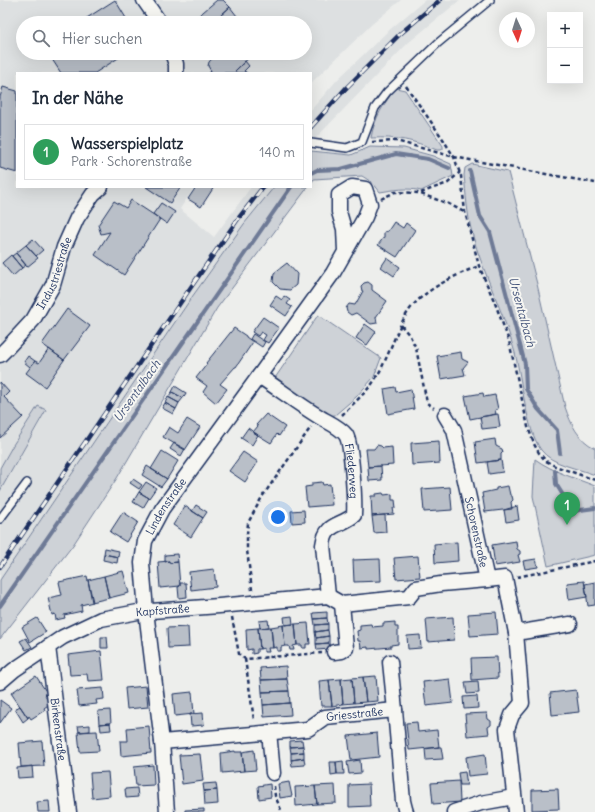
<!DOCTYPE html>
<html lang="de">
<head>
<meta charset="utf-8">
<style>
  body { margin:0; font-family:Delius,sans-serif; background:#f6f6f7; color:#1f2937 }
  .controls { position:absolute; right:12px; top:12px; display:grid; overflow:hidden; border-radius:0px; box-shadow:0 4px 16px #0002 }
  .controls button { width:36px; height:36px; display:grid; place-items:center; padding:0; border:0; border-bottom:1px solid #e0e1e3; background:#fff; color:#1f2937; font:20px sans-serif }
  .compass { position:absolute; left:499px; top:12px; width:36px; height:36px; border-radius:50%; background:#fff; box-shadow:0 4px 16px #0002; rotate:176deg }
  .you { position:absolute; left:278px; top:517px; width:14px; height:14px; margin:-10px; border:3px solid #fff; border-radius:50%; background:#1a73e8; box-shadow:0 0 0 6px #1a73e833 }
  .badge { display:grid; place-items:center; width:26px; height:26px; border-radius:50%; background:#db2777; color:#fff; font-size:13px; font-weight:700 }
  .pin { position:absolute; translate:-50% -33px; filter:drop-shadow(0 1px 2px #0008) }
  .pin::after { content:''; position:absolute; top:21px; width:14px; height:12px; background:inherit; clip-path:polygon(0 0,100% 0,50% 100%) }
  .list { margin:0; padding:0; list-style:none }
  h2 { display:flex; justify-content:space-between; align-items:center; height:52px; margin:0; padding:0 16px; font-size:17px }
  h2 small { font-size:13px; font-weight:400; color:#747a83 }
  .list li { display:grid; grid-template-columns:26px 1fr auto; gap:12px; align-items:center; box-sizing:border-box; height:56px; margin:0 8px 8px; padding:0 8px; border:1px solid #e0e1e3; border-radius:0px }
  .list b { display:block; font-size:15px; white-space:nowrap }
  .list p { margin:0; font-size:13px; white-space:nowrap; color:#747a83 }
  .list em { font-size:13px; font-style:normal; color:#747a83 }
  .icon { flex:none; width:22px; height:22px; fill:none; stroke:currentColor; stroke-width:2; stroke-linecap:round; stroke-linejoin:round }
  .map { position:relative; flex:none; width:595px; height:812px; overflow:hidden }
  .search { position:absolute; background:#fff; box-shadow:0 4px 16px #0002; left:16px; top:16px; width:296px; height:44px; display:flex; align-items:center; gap:10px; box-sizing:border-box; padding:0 14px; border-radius:22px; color:#747a83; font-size:15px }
  .panel { position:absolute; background:#fff; box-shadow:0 4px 16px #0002; left:16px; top:72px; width:296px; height:116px; border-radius:0px }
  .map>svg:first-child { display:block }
  .built { fill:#dde0e1; fill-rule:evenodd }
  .green { fill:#ced2d7; stroke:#74809a }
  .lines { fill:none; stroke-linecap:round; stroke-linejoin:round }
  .stream { stroke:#6e7a96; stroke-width:4 }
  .building { fill:#b9bfc8; stroke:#1b2f5e }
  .service-casing { stroke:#1b2f5e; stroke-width:10 }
  .minor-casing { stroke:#1b2f5e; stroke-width:17 }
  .path { stroke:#1b2f5e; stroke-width:2.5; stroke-dasharray:4 3; stroke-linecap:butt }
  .service { stroke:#f6f6f2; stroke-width:7 }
  .minor { stroke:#f6f6f2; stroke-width:14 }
  .rail-casing { stroke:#1b2f5e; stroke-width:4.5 }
  .rail { stroke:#f6f6f2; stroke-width:3; stroke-dasharray:9; stroke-linecap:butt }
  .labels { text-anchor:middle; stroke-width:4; stroke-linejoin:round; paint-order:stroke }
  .street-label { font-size:11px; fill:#1b2f5e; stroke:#f6f6f2 }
  .water-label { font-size:12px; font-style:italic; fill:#44547a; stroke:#f6f6f2 }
</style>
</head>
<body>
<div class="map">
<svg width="595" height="812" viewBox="0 0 595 812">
  <rect width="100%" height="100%" fill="#edeeec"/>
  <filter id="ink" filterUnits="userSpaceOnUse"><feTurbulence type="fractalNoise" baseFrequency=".025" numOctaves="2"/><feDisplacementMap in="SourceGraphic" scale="8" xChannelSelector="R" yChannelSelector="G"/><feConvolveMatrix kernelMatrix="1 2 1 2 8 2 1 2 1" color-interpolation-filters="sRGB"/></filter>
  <g filter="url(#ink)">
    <path class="built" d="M0,0H401L372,24L311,83V73H17V187H194L180,209L214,237L251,187H274L244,224L192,297L0,580V491L46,411L38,406L13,445L0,468ZM23,23H305V53H23Z
      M425,0H460L408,43L311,143V110L337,80L387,32Z"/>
    <path class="green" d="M396,88L405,90L443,146V149L441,150H437C412,140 397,137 371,138C374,119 384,103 396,88Z
      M370,147L404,148L433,156L451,164L453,176L421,191C408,187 393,190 380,192L373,183L362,176L314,179L311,183V151L351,155Z
      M472,164L508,172L537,284L565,407C571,424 578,440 595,448V475C578,468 552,465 541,450C526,429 522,380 515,353C504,312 483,274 472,233C467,214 466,194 464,175L465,168Z
      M274,187H308L217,308L117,478L73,545L0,639V580L192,297L244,224Z
      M318,315L381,358L374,377L356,397L335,415L327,416L277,381L275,378Z
      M38,406L46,410L0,491V468L13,445Z
      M535,459C553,472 575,478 595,486V555L548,566L533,496Z"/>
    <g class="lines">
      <path class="stream" d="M470,171L480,216L490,232L525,364L526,389L538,409L557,430L560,453
        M311,173L317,170L341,169L396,154L428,159L449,168
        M555,471L556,484L573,511L595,508
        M0,606L291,187"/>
    </g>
    <path class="building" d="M115,0L129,23H79Z
      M217,0H223L230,7L212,23H200L196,18Z
      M230,7L237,16L231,23H212Z
      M188,15L194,23H179L178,22Z
      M48,53H126L95,73H61Z
      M217,53H224L227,55L228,53H254L235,71L237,73H209L211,71L208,66L209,62Z
      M245,61L249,66L244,71L247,73H237L235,71Z
      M3,87L17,91V173L0,168V97Z
      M146,187H181L170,203Z
      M196,187H214L201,207L188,199Z
      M131,200L160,219L124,275L95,255L110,232L101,234L98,225L114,201L126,208Z
      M161,203L175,212L167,224L153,214Z
      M394,222L403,228L406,223L415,230L397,257L378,245L384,237V232L388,231Z
      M33,239L43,250L36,256L26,245Z
      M26,245L38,258L27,267L16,253Z
      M16,253L26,265L22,268L12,256Z
      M11,255L22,268L13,276L2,263Z
      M387,258L400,267L394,276L381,267Z
      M287,263L297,274L296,285L290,290L280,289L273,282L274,273Z
      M368,282L372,285V290L387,301L376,317L377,323L371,324L356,313L351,315L347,312L346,308L349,304L355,305L363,291H362L361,286L364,283Z
      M276,296L282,300L284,296L290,300L287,304L292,307L286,316L270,305Z
      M67,309L90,326L64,360L42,344Z
      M263,317L279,328L268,343L263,340L266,335L261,332L258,336L252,332Z
      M365,324L376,332L367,345L356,338Z
      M234,328L246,336V337L253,342L236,367H235L220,384L227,389L216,403L203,392L207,386L196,378L207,364L206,363Z
      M253,334L265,342L262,347L250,339Z
      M49,349L64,360L45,387L26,373L35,361L39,363Z
      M461,352L462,359L468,362L463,368L465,375L441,379L437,356Z
      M28,356L35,361L30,367L24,362Z
      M0,382L9,392L4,397L23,417L0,438Z
      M175,386L186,393L183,398L172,392Z
      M395,387L396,392L411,389L414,409L388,414L384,389Z
      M172,392L183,398L179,403L168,397Z
      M483,393L484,397L495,395L498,409L495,410L496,414L470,419L465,396Z
      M168,397L179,403L176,409L165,403Z
      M165,403L176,409L173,414L162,408Z
      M266,414L285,427L279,436L277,434L271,443L253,432L258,426L256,425Z
      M498,414L500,427L482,429L480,417Z
      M187,419L200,427L185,450L163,437L169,427L178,433Z
      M248,428L258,435L252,445L241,438Z
      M495,439L496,446L502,449L503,452L501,454V460L478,463L475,442Z
      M439,441L440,463L412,465L411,443Z
      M174,443L185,449L181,456L170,449Z
      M377,445L381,446L383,448L392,447L393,465L368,467L366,449H374Z
      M162,451L178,461L167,479L151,469Z
      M243,452L258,462L245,482L229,471Z
      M501,460L503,472L489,474L487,462Z
      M147,466L167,479L161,487L142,475Z
      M381,466L382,480L369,481L368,467Z
      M133,479L142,485L139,489L130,483Z
      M146,482L156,488L149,498L139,492Z
      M322,482L323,485L330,484L332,505L307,507L305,487L312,486V483Z
      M508,486L510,495L512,496L513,500L511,502L512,509L485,512L482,493L496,490V488Z
      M450,487L452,510L424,512L422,489Z
      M139,492L149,498L143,508L133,502Z
      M383,493L384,495L392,494V500H395L396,508H393L394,514L372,516L371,496H376V494Z
      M196,505L207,512L203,518L192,511Z
      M185,506L203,518L191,537L173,525Z
      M517,506L519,520L506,522L504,510Z
      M304,510L305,522L292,523L291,511Z
      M123,512L138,522L126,542L110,532Z
      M385,515L386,532L374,533L372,516Z
      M516,541L517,549L520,551V554L518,555L520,562L495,566L492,545Z
      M457,542L458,561L435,563L434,544Z
      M105,548L119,551L118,557L104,554Z
      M104,554L118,557L117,563L103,560Z
      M177,554L178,562L169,563V561L165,562V555Z
      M418,556L420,577L396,579L394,558Z
      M380,559L381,581L354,582L353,560Z
      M536,559L538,567L525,569L523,561Z
      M169,561V563L178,562L180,586L160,588L158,562Z
      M214,569L216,587L191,590L189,572Z
      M123,571L129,593L109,598L104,576Z
      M87,576L93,602L81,605L82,611L64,615L65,618L56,620L55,614L52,615L48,598L62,595L59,582Z
      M104,576L109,598L92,602L88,580Z
      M584,581L587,597L569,600L567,583Z
      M595,582V605L588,606L585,584Z
      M180,583H186L187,597L179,598L178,587L180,586Z
      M327,612V618L314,619L313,613Z
      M496,612L498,634L470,636L468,614Z
      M292,616L293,624L285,625L284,617Z
      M453,617L454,640L428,642L426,619Z
      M37,618L46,632L30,642L22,627Z
      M327,618L328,624L315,625L314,619Z
      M268,620L269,627L260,628L259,621Z
      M395,622V627H398V644L391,645V647L368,649V647L361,648L360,641H358L357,631L360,630V625L371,624L372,627L383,626V623Z
      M308,623L310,644H306V648H302V645H297L295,624Z
      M295,624L297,645L293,646L294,650H290L289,646H285L283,625Z
      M328,624V630L315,632V625Z
      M283,625L285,646L281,647V651H277V647L273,648L271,627Z
      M188,627L189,647L168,648L167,628Z
      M271,627L273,648H268L269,652H264V648L260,649L258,628Z
      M258,628L260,649H257V653L252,654V649L247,650L246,629Z
      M328,630L329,636L316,638L315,632Z
      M420,635L421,648L408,649L407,636Z
      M329,636V643L316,644V638Z
      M101,637H107L108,648H101Z
      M26,638L32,647L26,650L20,641Z
      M329,643L330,649L317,650L316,644Z
      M101,651L104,680L88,681L87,674L70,675L68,655Z
      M497,657L498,678L472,680L471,658Z
      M286,666L287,679L261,680L260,668Z
      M36,676L47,693L45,695L51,703L44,708L45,710L31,719L29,716L28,718L11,693Z
      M376,676L378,701L366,702L363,677Z
      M363,677L366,702L354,703L352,678Z
      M352,678L354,703L343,704L341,679Z
      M287,679L289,691L262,692L261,680Z
      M341,679L343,704L332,706L329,680Z
      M450,679L453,703L426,706L423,682Z
      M329,680L332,706H321L319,681Z
      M478,681L479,693L467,694L465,682Z
      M146,686L148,707L127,709L125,688Z
      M103,688L104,699L96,700L97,704L79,706L77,690Z
      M576,690L579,712L552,715L550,693Z
      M289,691L290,703L263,705L262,692Z
      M192,692L194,714L175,716L173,694Z
      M477,696L478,708L464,709L463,697Z
      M0,700L11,708L0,723Z
      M290,703L291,715L264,717L263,705Z
      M20,706L28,718L23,722L15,709Z
      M110,710L111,723L99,724L98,711Z
      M203,713L204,725L191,726L190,714Z
      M487,713L488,719L491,721V725L488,727L489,734L467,736L465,714Z
      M417,722L418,732L437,730L439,747L409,750L406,723Z
      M110,723L111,730L101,731L100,724Z
      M90,725V731L79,732L78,726Z
      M149,726L151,753L121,756L120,741H128L127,728Z
      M97,731L99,751L80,752L78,732Z
      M377,733L379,757L351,760L348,736Z
      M302,740L303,746L290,747V741Z
      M42,741L44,766L21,767L19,743Z
      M303,746L304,752L291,753L290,747Z
      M439,747H441L443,759L426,760L425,749Z
      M254,750L256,770L244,771L242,752Z
      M235,751V752H242L244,771L222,773L221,753Z
      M304,752V758L291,760V753Z
      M200,754L203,781L182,784L179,755Z
      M485,754L487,774L468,776L466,757Z
      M304,758L305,765L292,766L291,760Z
      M360,760L361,773L349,774L347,762Z
      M343,761L344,774H337L336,762Z
      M330,762H336L337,774L331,775Z
      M153,765L154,785L136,786L134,767Z
      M32,766L33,777L18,778L17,768Z
      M108,772L110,796L92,798L90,773Z
      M465,772L467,785H460L458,773Z
      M459,781L460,802L433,804L431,783Z
      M289,782L292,796L280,798L278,784Z
      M216,783L217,790L204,791L203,784Z
      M270,784L271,797L259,799L258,786Z
      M369,784L370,806L349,807V785Z
      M335,785L336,803L317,804L315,786Z
      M315,786L317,804L296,806L295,787Z
      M137,788L138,797L126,798L125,789Z
      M558,789L559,809L532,810V790Z
      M217,790L218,804L205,805L204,791Z
      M49,801L50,812H38L37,802Z
      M204,809V812H185V810Z"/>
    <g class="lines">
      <g class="service-casing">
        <path id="service" d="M311,143L347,148L362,142L375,108L387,92L438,43L490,0
          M0,519L27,483"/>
      </g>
      <g class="minor-casing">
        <g id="minor">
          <path d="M144,0L160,23"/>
          <path d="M172,53L176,64V73"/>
          <path id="s1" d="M0,355L7,348L33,320L53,285L64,247L77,218L93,194L101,187"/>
          <path id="s2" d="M259,376C279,389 298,404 318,416C327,422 339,426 346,435C352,445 355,502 354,515C340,527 326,522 323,545L328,596"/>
          <path id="s3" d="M445,415L454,430L487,580L505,578L516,633L522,703L512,715L507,729L516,812"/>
          <path d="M516,633L570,624"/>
          <path id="s4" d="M48,647L69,812"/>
          <path d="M334,652L342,651L346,648L342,604"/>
          <path d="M390,662L395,710"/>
          <path id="s5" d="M0,682L14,670L63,637L101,619L138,612L219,606L328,596L342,604L409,597L416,588L441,584L487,580"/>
          <path d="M269,732L273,773"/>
          <path id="s6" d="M162,742L308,729L325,717L395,710L403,801L405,809L406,812"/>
          <path id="s7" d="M167,812L162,742L146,611L142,563L145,541L162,509L259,376L333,273L365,217L370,204L365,189L352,187L339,195V212L344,229L345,251"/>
          <path d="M454,812L481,803L514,797"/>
        </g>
      </g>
      <path class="path" d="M406,86L443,139L454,157L461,176L465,212L479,266L495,303L509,341L528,427L534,444L539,453L546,461L555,466L595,480
        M372,142L396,141L454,157L595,183
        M421,193L431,189L448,183L460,172
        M381,199L395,192L418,193L449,204L464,212
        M401,325L410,336L416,348L427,403L434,408
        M342,415C352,405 363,395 372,384C387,363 393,337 406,315C419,292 455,275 479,266
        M517,577L595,561
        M252,590L247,550V534L248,523L262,497L311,427
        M232,617L239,654L245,659L322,653
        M245,659L254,720
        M274,786L275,796L282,812"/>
      <use href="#service" class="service"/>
      <use href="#minor" class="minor"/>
      <g class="rail-casing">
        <path id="rail" d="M311,127L347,87L400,34L440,0
          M0,567L191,287L238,219L263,187"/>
      </g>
      <use href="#rail" class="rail"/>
    </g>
  </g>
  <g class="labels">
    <g class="street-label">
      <text dy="4" stroke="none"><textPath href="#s1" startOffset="100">Industriestraße</textPath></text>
      <text dy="4" stroke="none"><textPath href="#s2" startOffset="142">Fliederweg</textPath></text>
      <text dy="4" stroke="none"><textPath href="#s7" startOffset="313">Lindenstraße</textPath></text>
      <text dy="4" stroke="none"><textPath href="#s3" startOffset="122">Schorenstraße</textPath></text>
      <text dy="4" stroke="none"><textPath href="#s5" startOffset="182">Kapfstraße</textPath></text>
      <text dy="4" stroke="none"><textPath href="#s6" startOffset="197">Griesstraße</textPath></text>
      <text dy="4" stroke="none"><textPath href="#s4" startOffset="83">Birkenstraße</textPath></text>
    </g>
    <g class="water-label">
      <text transform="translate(522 312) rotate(75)" y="4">Ursentalbach</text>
      <text transform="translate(137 391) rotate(-55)" y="4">Ursentalbach</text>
    </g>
  </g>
</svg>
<div class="controls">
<button>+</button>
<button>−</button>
</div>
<svg class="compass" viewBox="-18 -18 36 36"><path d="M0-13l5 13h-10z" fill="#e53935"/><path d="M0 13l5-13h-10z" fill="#747a83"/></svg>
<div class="you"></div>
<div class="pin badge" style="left:567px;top:525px;background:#2e9e5b">1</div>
<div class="search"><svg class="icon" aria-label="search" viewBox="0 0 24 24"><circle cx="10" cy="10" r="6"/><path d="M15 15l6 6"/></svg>Hier suchen</div>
<section class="panel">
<h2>In der Nähe<small></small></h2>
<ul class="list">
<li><span class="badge" style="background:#2e9e5b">1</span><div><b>Wasserspielplatz</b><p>Park · Schorenstraße</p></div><em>140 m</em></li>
</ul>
</section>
</div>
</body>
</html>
